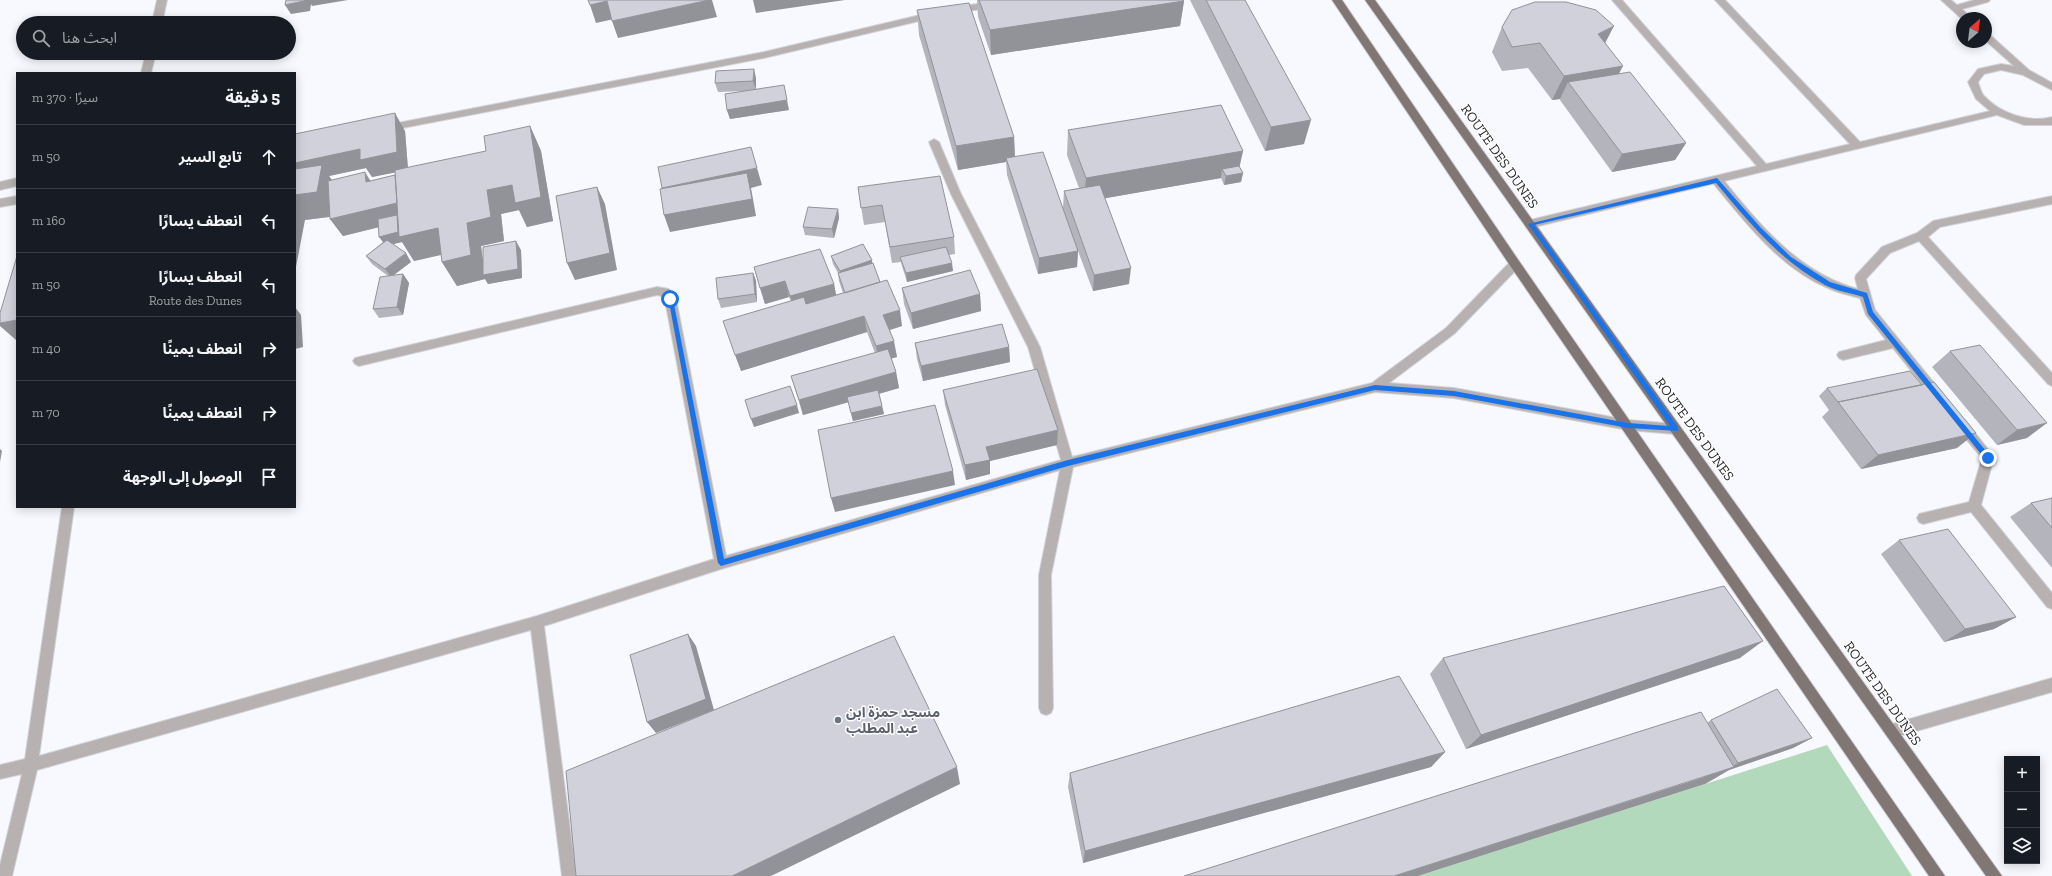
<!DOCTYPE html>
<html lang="ar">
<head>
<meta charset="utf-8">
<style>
  body { margin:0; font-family:"Zilla Slab","Noto Sans Arabic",serif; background:#242831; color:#f1f3f6; direction:rtl }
  .controls { position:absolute; right:12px; bottom:12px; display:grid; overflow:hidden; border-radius:0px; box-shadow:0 2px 10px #0003 }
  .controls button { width:36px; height:36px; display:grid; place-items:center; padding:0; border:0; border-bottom:1px solid #363941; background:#171b24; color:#f1f3f6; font:20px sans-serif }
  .compass { position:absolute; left:1956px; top:12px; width:36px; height:36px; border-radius:50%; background:#171b24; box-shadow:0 2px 10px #0003; rotate:28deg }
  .stop { position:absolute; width:12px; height:12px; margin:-9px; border:3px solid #1a73e8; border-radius:50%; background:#fff }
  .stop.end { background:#1a73e8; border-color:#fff; box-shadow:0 1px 4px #0008 }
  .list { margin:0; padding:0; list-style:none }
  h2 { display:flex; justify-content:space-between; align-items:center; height:52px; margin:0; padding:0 16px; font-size:17px }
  h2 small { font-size:13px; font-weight:400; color:#9ea1a6 }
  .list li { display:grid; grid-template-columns:26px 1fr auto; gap:12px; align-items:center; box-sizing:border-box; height:64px; padding:0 16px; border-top:1px solid #363941 }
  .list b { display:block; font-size:15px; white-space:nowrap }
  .list p { margin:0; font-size:13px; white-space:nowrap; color:#9ea1a6 }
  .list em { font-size:13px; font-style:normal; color:#9ea1a6 }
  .icon { flex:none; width:22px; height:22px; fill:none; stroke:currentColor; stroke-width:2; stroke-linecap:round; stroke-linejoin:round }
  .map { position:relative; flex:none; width:2052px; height:876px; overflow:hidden; direction:ltr }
  .search { position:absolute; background:#171b24; box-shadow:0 2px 10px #0003; left:16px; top:16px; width:280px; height:44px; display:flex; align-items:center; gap:10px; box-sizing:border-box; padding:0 14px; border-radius:22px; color:#9ea1a6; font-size:15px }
  .panel { position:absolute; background:#171b24; box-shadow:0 2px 10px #0003; left:16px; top:72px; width:280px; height:436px; border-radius:0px; direction:rtl }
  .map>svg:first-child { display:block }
  .green { fill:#b2d9bb }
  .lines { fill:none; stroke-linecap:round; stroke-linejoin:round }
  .lane-casing { stroke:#d3d3d9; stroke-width:2 }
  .street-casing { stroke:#d3d3d9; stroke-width:2 }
  .primary-casing { stroke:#d3d3d9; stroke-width:2 }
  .lane { fill:#b7b2b1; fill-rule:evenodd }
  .street { fill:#b7b2b1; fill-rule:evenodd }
  .primary { fill:#807775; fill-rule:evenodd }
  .wall { fill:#b3b4bc; fill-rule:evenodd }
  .shaded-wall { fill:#929299 }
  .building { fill:#d0d1db; stroke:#929299 }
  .route { fill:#1a73e8 }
  .worship-dot { fill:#6b7280; stroke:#fff; stroke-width:1.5 }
  .labels { text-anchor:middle; stroke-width:3; stroke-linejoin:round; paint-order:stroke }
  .street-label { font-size:14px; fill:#29292d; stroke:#fff }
  .worship-label { font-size:14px; font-weight:bold; fill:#5b616d; stroke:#fff; text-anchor:start }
</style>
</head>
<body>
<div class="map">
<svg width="2052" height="876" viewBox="0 0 2052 876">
  <rect width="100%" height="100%" fill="#f8f8ff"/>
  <path class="green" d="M1827,745L1912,876H1418Z"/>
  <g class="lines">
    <g class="lane-casing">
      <path id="lane" d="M1612,0H1622L1766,164L1850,144L1715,0H1725L1860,142L1990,111L1976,99L1968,82L1978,69L2001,64L2014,66L1986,41V33L1989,34L2029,70L2052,83V90L2023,75L2001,70L1984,74L1978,82C1980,87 1981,93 1984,96C2001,114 2029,123 2052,117V125H2024L1997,115L1530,228L1526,227L1525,224L1526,221L1530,220L1757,166Z
        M1941,0H1951L1957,5L1974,0H1990L1988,2L1962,9L1971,18L1962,19Z
        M17,178V186L0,190V182Z"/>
    </g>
    <g class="street-casing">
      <path id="street" d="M157,0H167L162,23H152Z
        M992,2L997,5L995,7L955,13L950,10L955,7Z
        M933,12L936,13V17L764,58L387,131L382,128L387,125L764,52Z
        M146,53H156L151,73H141Z
        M934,139L939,142L961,194L1040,347L1072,457L1372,383L1446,328L1511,261L1515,260L1520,264L1519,267L1454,334L1389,383L1454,388L1628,420L1675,424L1679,425L1681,429L1679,433L1675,434L1628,430L1454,398L1375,392L1073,467L1051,575L1053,708L1051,713L1046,715L1041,713L1039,708V575L1060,470L721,569L544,626L576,876H562L531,630L37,770L12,876H0V865L22,774L0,779V765L25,759L62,507H74L39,756L537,616L714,559L665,300L662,296L657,295L359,366L355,364L353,361L355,358L657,287L669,289L676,299L726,556L1061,460L1028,347L951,194L929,142Z
        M1717,176L1721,177C1758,223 1798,273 1858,289L1855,278L1856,275L1882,247L1917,233L1933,221L2052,196V204L1940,227L1928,237L2052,373V386L2048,384L1919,241L1890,253L1866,279L1875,310L1942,393L1944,396L1942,399H1934L1893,348L1843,360L1839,358L1837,355L1839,352L1886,340L1866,315L1860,298C1849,295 1838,293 1828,288C1780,268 1745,222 1713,183L1712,180L1713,177Z
        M17,196V204L0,207V199Z
        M1961,419L1965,420L1994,457L1981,505L2052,593V609L2047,607L1971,512L1923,524L1919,522L1917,518L1919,514L1969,502L1982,458L1957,428L1955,424L1957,420Z
        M2052,678V692L1892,738L1887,736L1885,731L1887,726L1892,724Z"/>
    </g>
    <g class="primary-casing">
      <path id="primary" d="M1332,0H1342L1519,261L1945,876H1929L1511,267Z
        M1365,0H1375L2002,876H1986Z"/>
    </g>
    <use href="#lane" class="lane"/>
    <use href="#street" class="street"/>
    <use href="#primary" class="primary"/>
  </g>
  <path class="wall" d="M977,0H1183L1184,1L1180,26L991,55L978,17Z
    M1190,0H1245L1304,144L1265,151Z
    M917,10L1014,137L1015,156L1063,208L1064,191L1079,188L1067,155L1068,130L1243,151L1239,166L1243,173L1241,182L1224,185L1221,178L1105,198L1129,284L1093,291L1078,251L1077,267L1038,274L1007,175L1006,162L958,170L919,35Z
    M1502,27L1605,43L1619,74L1686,143L1675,160L1612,172L1560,100V99L1552,100L1528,68L1502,71L1492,52Z
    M756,78V89L789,110L730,119L727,110L746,91L718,92L715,83Z
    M530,126L541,151L553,221L527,227L519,210L501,214L504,241L481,246L483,263L521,250L522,278L488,284L485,279L457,286L442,262L441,255L414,261L402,242L392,244L411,262L394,275L403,274L409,283L403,315L379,318L373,309L388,276L372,264L366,256L383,242L379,227L343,236L330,219V217L305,220L295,134L405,131L408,168L486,151ZM366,168L372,177L395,172V175L370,181L332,180L329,176Z
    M858,187L954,237L955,254L949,255L953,271L907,282L902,266L901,262L892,263L885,222L864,225Z
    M838,209L839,218L834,238L805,235L803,227Z
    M831,256L872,264L880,282L902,326L890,330L897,357L891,358L896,372L899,388L879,394L884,414L853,421L848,402L803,415L791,376L875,353L867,332L741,371L791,301L789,297L765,304L754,267L834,284L836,295L843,293L839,281L838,273L833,264Z
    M753,273L756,281L757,302L721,308L718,299Z
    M902,288L980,294L981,311L913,329L904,304Z
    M915,343L1009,347L1010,362L923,381L917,359Z
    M1950,351L2027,438L1997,445L1932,367Z
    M1922,385L1957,448L1861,469L1822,417L1829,410L1819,396L1827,388Z
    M943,390L1058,430L1057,445L990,461V474L966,480L945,405Z
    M2052,498V568L2010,517L2031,503Z
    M1899,540L2016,617L1994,629L1944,642L1881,554Z
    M1443,658H1740L1466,749L1430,674Z
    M1711,720L1812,738L1793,748L1729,770L1705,784L1707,723Z
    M1445,752L1431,767L1083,863L1068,787L1070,773Z"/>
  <path class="shaded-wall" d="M305,0H348L312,6L311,4L310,11L291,14L285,5Z
    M709,0H712L717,17L618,38L612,21Z
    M753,0H845L756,13Z
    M607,1L614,19L596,23L590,5Z
    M1184,1L1180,26L991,55L990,30Z
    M1614,26L1601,51L1598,34Z
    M1623,66L1610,91L1568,82L1560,99L1552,100L1564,76Z
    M754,69L756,78V90L753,81Z
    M784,85L789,110L730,119L727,110Z
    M395,113L405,131L408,170L372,177L366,168L329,176L339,190L335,216L305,220L295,272V163Z
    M1311,120L1304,144L1265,151L1271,127Z
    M530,126L541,151L553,221L527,227L519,210L501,214L504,241L481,246L485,275L516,241L521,250L522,278L488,284L485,279L457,286L442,262L467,223L487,190Z
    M1014,137L1015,161L1006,158V162L958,170L956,146Z
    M1686,143L1675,160L1612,172L1622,154Z
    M1243,151L1238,174L1243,173L1241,182L1224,185L1226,176L1222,169L1221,178L1084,202L1086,178Z
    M757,168L762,185L751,188L756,216L670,232L664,215L669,205L662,188Z
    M365,172L376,190L366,182Z
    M597,187L605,204L617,270L575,280L567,263Z
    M399,202L438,228L453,252L414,261L402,242L386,246L379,237L400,222L343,236L330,219Z
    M838,209L839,218L834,238L832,229Z
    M1078,251L1077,267L1038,274L1039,258Z
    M406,253L411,262L391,277L385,269Z
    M872,260L873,269L842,280L840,271Z
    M952,263L953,271L907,282L906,273Z
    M1131,268L1129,284L1093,291L1094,275Z
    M753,273L756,281L757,302L755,294Z
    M403,274L409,283L403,315L397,307Z
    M785,281L789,297L765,304L760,288Z
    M834,284L837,300L795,312L790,296Z
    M980,294L981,311L913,329L911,313Z
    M295,307L301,315L303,347L295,349Z
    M900,310L902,326L886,331L883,315Z
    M864,316L867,332L741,371L735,355Z
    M17,320V340H16L0,326V323Z
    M894,341L897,357L879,362L876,346Z
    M1009,347L1010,362L923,381L921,366Z
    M896,372L899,388L803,415L799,400Z
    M797,405L799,413L754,427L751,419Z
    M882,406L884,414L853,421L851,413Z
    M2047,423L2027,438L1997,445L2017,430Z
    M1058,430L1057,445L990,461V474L966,480L965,465L986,447Z
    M1976,433L1957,448L1861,469L1878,455Z
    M0,449L2,451L0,462Z
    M953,471L955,485L835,512L831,498Z
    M2016,617L1994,629L1944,642L1965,629Z
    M688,634L696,646L714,710L656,733L647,722Z
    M1763,641L1740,658L1466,749L1481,735Z
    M1812,738L1793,748L1729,770L1705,784L1418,876H1394L1726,770L1738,763Z
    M1445,752L1431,767L1083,863L1085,851Z
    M957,767L960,784L771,876H732Z"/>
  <path class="building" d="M286,0H305L304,1L285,5Z
    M588,0H709L612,21L607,1L590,5Z
    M979,0H1183L1184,1L990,30Z
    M1206,0H1245L1311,120L1271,127Z
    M1535,2H1566L1596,10L1614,26L1598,34L1623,66L1564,76L1540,43L1512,47L1502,27L1512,10Z
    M969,3L1014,137L956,146L917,10Z
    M754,69L753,81L715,83L716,71Z
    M1630,72L1686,143L1622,154L1568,82Z
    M784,85L787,100L727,110L725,94Z
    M1221,105L1243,151L1086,178L1068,130Z
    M395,113L397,152L360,160V149L295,163V134Z
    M530,126L541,197L515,203L512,185L487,190L491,217L467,223L471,255L442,262L438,228L399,237L395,170L486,151L484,136Z
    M751,147L757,168L662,188L658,167Z
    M1043,152L1078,251L1039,258L1006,158Z
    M322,165L317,192L295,195V169Z
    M1239,166L1243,173L1226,176L1222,169Z
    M365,172L366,182L395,175L397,203L330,219L328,181Z
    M747,173L752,199L664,215L660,189Z
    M940,176L954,237L890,247L882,205L861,208L858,187Z
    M1100,185L1131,268L1094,275L1064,191Z
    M597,187L610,253L567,263L556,196Z
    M808,207L838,209L832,229L803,227Z
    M397,215L398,232L379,237L378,219Z
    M387,240L406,253L385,269L366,256Z
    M516,241L518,269L483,275V247Z
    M863,244L872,260L840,271L831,256Z
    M946,247L952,263L906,273L900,257Z
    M820,249L834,284L790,296L785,281L760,288L754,267Z
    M17,256V320L0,323V313Z
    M873,263L880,282L845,293L838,273Z
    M970,270L980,294L911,313L902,288Z
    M753,273L755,294L718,299L716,278Z
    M403,274L397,307L373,309L380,277Z
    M887,280L900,310L883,315L894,341L876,346L864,316L735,355L723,321L804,297L806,304Z
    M1002,324L1009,347L921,366L915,343Z
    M1980,345L2047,423L2017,430L1950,351Z
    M888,349L896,372L799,400L791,376Z
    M1037,369L1058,430L986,447L990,460L965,465L943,390Z
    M1910,371L1922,385L1838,402L1827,388Z
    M1934,382L1976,433L1878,455L1838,402Z
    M790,386L797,405L751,419L745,400Z
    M878,390L882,406L851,413L847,397Z
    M935,405L953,471L831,498L818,430Z
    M2052,498V528L2031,503Z
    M1948,529L2016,617L1965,629L1899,540Z
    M1724,586L1763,641L1481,735L1443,658Z
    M688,634L706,699L647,722L630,655Z
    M894,636L957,767L732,876H576L566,771Z
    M1399,676L1445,752L1085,851L1070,773Z
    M1777,689L1812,738L1738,763L1711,720Z
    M1701,712L1734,767L1394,876H1184Z"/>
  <path class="route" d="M1717,178L1761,228L1791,257L1830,282L1867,293L1873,312L1990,456V459H1985L1868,314L1863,297C1851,293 1836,291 1825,285C1779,260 1748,221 1716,183L1534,225L1678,427V431L1628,428L1454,396L1375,390L1068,466L721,566L718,563L668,297L673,299L724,559L1068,460L1375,385L1454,391L1628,423L1670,426L1528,224Z"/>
  <circle class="worship-dot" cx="838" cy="720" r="4"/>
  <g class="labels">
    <g class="street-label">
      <text transform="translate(1500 156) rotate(55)" y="5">ROUTE DES DUNES</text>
      <text transform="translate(1695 429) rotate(54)" y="5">ROUTE DES DUNES</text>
      <text transform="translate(1883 693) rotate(55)" y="5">ROUTE DES DUNES</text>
    </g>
    <g class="worship-label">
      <text x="846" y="717">مسجد حمزة ابن<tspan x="846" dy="16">عبد المطلب</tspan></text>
    </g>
  </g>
</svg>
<div class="controls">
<button>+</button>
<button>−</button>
<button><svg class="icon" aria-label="layers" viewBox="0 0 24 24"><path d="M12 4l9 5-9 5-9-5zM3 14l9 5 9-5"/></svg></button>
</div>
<svg class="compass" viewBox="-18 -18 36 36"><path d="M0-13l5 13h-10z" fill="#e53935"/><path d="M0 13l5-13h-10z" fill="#9ea1a6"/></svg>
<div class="stop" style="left:670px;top:299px"></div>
<div class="stop end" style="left:1988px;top:458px"></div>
<div class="search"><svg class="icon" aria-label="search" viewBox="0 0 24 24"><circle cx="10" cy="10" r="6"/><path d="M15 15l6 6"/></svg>ابحث هنا</div>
<section class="panel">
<h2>5 دقيقة<small>سيرًا · 370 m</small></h2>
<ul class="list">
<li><svg class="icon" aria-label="ahead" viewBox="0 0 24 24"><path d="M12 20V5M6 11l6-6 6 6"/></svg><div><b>تابع السير</b></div><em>50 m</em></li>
<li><svg class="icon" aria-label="left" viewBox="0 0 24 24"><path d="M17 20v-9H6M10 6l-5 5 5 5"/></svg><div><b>انعطف يسارًا</b></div><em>160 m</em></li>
<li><svg class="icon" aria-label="left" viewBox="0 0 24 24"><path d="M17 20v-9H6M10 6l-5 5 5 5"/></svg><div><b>انعطف يسارًا</b><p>Route des Dunes</p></div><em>50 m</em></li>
<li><svg class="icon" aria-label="right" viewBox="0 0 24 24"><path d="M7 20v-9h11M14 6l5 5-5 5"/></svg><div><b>انعطف يمينًا</b></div><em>40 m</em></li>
<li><svg class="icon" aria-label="right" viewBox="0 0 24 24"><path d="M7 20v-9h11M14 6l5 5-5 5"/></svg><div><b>انعطف يمينًا</b></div><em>70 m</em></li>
<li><svg class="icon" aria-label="arrive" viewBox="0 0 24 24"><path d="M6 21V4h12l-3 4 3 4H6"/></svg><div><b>الوصول إلى الوجهة</b></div></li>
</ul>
</section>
</div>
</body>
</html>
